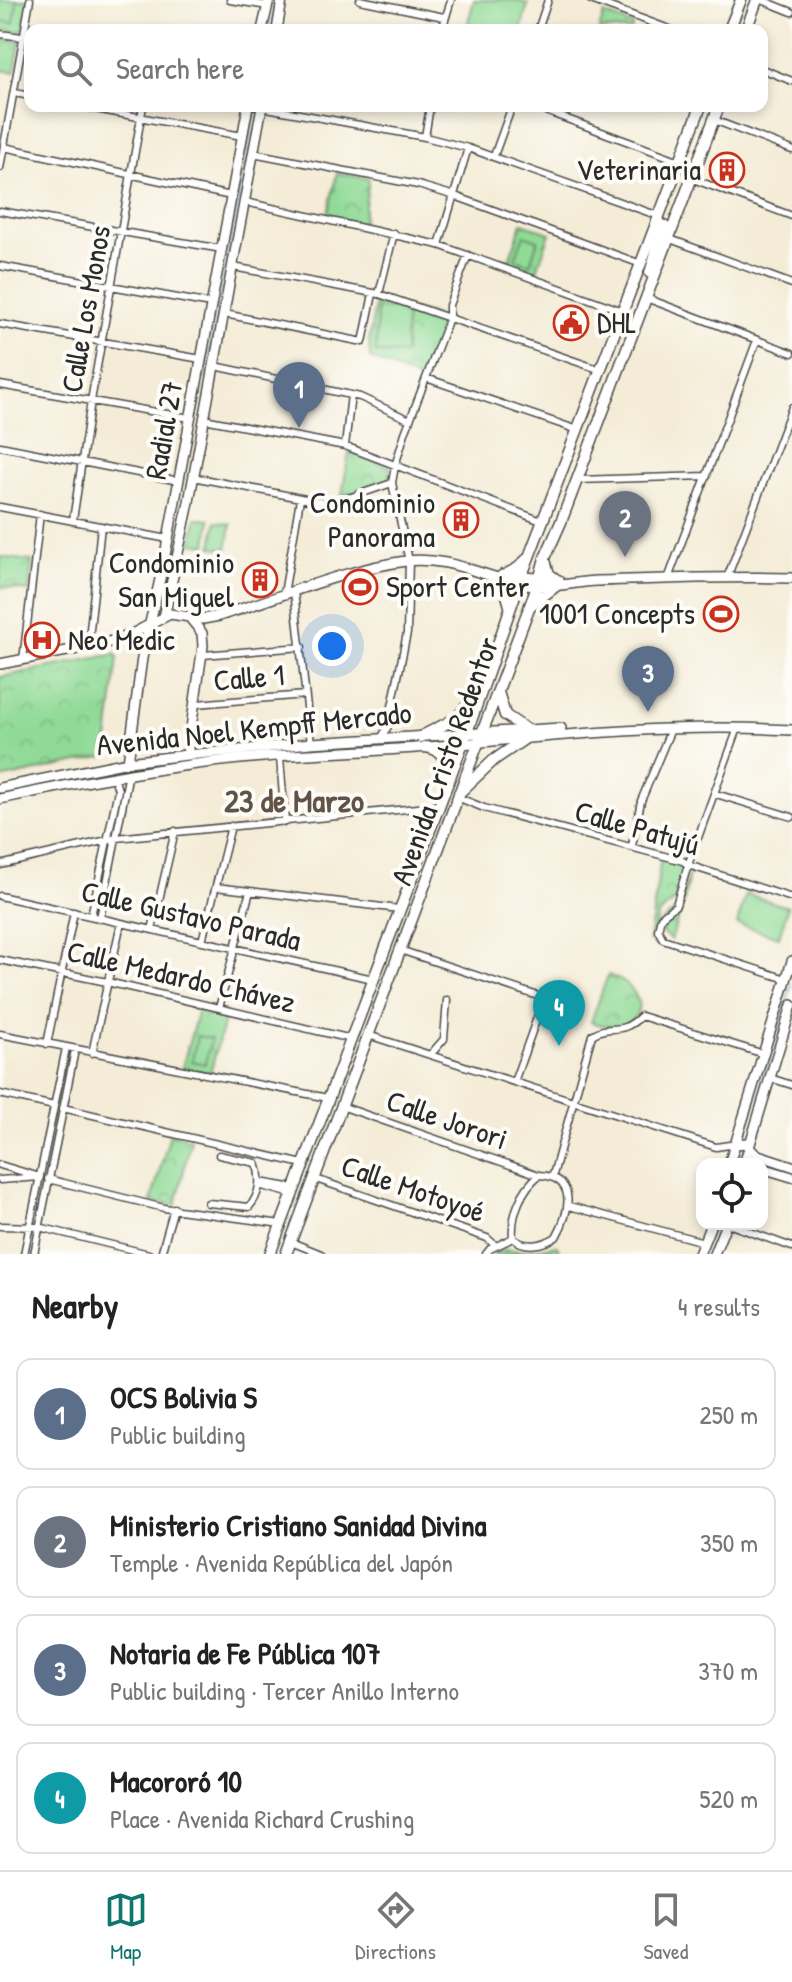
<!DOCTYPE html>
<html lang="en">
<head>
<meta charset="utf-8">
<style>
  body { margin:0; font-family:"Patrick Hand",sans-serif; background:#f6f6f6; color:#222 }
  .controls { position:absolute; right:24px; bottom:24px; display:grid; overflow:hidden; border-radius:16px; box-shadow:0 4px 12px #0003 }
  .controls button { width:72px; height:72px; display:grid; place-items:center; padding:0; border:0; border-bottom:2px solid #e0e0e0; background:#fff; color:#222; font:40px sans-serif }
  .you { position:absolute; left:332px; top:646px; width:28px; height:28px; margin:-20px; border:6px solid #fff; border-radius:50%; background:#1a73e8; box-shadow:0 0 0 12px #1a73e833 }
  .badge { display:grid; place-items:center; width:52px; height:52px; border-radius:50%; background:#0f766e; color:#fff; font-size:26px; font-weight:700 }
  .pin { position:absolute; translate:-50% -66px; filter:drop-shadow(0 2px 4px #0008) }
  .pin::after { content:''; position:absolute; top:42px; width:28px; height:24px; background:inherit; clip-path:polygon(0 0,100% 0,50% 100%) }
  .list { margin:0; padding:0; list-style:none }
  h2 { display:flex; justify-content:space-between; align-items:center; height:104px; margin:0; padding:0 32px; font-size:34px }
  h2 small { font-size:26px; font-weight:400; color:#767676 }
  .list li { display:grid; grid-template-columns:52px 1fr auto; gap:24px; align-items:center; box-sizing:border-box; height:112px; margin:0 16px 16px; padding:0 16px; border:2px solid #e0e0e0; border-radius:16px }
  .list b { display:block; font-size:30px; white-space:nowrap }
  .list p { margin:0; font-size:26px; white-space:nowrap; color:#767676 }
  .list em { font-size:26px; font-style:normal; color:#767676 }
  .icon { flex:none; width:44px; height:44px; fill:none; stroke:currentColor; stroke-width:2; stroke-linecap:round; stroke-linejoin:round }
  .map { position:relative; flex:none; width:792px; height:1254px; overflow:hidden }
  .search { position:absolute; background:#fff; box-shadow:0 4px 12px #0003; left:24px; right:24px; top:24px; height:88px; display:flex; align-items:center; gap:20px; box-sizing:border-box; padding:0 28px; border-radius:16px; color:#767676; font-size:30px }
  .sheet { height:616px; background:#fff }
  nav { display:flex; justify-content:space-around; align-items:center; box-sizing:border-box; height:112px; border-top:2px solid #e0e0e0; background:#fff; font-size:22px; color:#767676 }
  nav a { display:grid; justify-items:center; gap:4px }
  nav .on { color:#0f766e }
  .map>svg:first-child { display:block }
  .park { fill:url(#park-crowns); stroke:#5e8260; stroke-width:2 }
  .pitch { fill:#90da96; stroke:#5e8260; stroke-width:2 }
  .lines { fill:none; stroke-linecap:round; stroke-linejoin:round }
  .stream { stroke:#58a3d0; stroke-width:2 }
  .street-casing { stroke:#494845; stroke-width:9 }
  .secondary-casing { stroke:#494845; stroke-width:12 }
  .primary-casing { stroke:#494845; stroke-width:13 }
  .street { stroke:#fff; stroke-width:6 }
  .secondary { stroke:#fff; stroke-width:9 }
  .primary { stroke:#fff; stroke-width:10 }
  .labels { text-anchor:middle; stroke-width:8; stroke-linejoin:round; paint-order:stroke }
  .poi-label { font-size:30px; fill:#2b2b2b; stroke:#fdfcf7; text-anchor:end }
  .street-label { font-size:30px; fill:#2b2b2b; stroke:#fdfcf7 }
  .neighbourhood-label { font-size:32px; font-weight:bold; fill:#625348; stroke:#fdfcf7 }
</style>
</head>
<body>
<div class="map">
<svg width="792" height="1254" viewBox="0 0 792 1254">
  <defs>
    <pattern id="park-crowns" width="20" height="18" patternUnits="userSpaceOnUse" patternTransform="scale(2)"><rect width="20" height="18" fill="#90da96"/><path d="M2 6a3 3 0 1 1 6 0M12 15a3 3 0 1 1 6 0" fill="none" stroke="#7cbb81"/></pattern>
  </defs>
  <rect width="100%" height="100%" fill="#fdfcf7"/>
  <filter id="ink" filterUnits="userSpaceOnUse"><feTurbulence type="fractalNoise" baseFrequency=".0125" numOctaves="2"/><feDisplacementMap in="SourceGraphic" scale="16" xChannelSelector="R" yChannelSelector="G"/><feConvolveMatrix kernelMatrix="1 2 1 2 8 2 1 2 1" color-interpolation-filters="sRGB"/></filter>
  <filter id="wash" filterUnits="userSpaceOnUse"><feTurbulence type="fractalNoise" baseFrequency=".006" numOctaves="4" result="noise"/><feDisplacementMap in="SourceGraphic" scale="32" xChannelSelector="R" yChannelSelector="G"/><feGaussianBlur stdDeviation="1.8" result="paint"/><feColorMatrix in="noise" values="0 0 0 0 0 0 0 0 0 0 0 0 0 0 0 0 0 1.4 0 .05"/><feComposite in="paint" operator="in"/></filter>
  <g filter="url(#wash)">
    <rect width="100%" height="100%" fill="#f4ecd7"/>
    <path class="park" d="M0,0H29L23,31H0Z
      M604,14L633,25L631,30H599Z
      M0,37L20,41L15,72L0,70Z
      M337,173L369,179L362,224L327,217Z
      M522,223L550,233L535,276L507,266Z
      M376,298L435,316L445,325L422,381L370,358L369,340Z
      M349,451L389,466L391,472L388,481L342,496Z
      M0,557L32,561L29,591L0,587Z
      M115,654L118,657L106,756L0,779V677Z
      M661,857L679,864L682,871L675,900L658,915L653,941H649Z
      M689,873L685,897L671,940L662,933V922L678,909Z
      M608,975C655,990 646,1040 591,1022Z
      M199,1006L226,1013L210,1073L182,1068Z
      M170,1134L191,1139L176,1205L151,1202Z
      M557,1245L561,1254H494L500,1249L525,1251Z"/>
    <path class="pitch" d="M0,0H17L14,23L0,21Z
      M474,0H514L528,4L521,30H466Z
      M524,235L538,240L530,264L515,259Z
      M377,308L406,309L405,354L376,353Z
      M196,518L210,520L207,545L192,543Z
      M216,522L231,524L227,549L212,547Z
      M746,894L788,907L779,937L737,924Z
      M197,1036L211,1039L205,1064L192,1061Z"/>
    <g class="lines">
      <path class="stream" d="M271,30L276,0
        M205,379L255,109
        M745,1138L792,984
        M738,1161L742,1148
        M707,1254L718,1224"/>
    </g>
  </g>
  <g filter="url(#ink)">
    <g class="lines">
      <g class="street-casing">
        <path id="street" d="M230,0L268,6
          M360,0L444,17
          M591,0L672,30
          M762,0L792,12
          M442,30L451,0
          M538,30L548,0
          M0,34L30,38
          M762,69L792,81
          M15,93L30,96
          M79,106L242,136
          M256,106L425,137L468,148L659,216
          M532,106L680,161
          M714,120L792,150
          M425,137L430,106
          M4,147L231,196
          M253,153L418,185L455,196L641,264
          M494,156L512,106
          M0,168L30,0
          M693,179L792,216
          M245,202L439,245L623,311
          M0,211L222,249
          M670,239L792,284
          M439,245L468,148
          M0,266L211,304
          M233,267L379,294L601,370
          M379,294L394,233
          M646,298L792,353
          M225,314L363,342L373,294
          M0,324L201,359
          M215,366L360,397L410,420
          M426,378L578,430
          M0,385L190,418
          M204,419L345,446L544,522
          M0,446L179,481
          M345,446L351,395
          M193,477L331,504L392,483
          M577,480L707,476
          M0,507L168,539
          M73,520L91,401L143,106
          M727,578L792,407
          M668,579L757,340
          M294,591L311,743
          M284,594L300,499
          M88,648L101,526
          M203,655L302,647
          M23,660L40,514
          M196,704L305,695
          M738,728L688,865L676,905L661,917L658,930L663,939L786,979
          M381,739L388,726L407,633L409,561L392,483L395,466L405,433L449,318V305L468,255
          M280,757L285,822
          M716,794L792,817
          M457,797L484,808L683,861L688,865L792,898
          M632,846L641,801L671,729
          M0,865L116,838L437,806
          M216,887L399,909
          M0,896L373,979
          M91,916L118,790L115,780L108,777
          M100,918L129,773
          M152,930L175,831
          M202,941L231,826
          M400,950L544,998L514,1082
          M0,960L107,982L352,1039
          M219,1008L250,891
          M0,1034L328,1098
          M368,1035L716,1147L736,1144
          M47,1044L74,912
          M92,1053L121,923
          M431,1054L444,1039L447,1000
          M770,1078L792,1085
          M0,1094L54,1106
          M341,1106L539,1175
          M63,1108L303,1164
          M0,1165L40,1177
          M539,1175C578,1177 570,1212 556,1237C543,1245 525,1249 513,1238C511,1215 521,1190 539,1175Z
          M553,1175L592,1035C609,1023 620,1037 641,1016L764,1054
          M313,1178L487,1238L496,1246
          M48,1179L164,1208L281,1224
          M0,1180L40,1177
          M260,1182L294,1188
          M262,1186L292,1194
          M208,1203L249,1207C260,1195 262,1178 256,1163L219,1155
          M569,1206L704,1242
          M728,1224L792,1247
          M0,1226L39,1227L149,1254
          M291,1242L321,1254
          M24,1254L66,1048
          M34,1254L75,1050
          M161,1254L174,1208
          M486,1254L490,1249L513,1238"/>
      </g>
      <g class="secondary-casing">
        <path id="secondary" d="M262,30L269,0
          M277,30L282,0
          M502,575L559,580
          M164,617L188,507L262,106
          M0,664L103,644L130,635L170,614L203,619L219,616C278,598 346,569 406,561C454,555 492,583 537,586C557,587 577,582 597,581C662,579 727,576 792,578
          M187,755L203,646L202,633L190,618
          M128,762L142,658L163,566L248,106
          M0,788L128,762L187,755L311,743L561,728
          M0,799C80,782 159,767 240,759C302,753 365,752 428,747C550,736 669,723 792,730
          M736,1144L745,1143L755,1154L792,1166
          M729,1164L792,961
          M744,1164L792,1005
          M762,1168L792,1177
          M699,1254L711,1224
          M714,1254L726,1224"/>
      </g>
      <g class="primary-casing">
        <path id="primary" d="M729,30L741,0
          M746,30L757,0
          M650,273L664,226L659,224L655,228
          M545,560L549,574L557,580
          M505,575L518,568L527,559
          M503,581L510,606
          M530,606L556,586
          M498,692L505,715L527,730
          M420,737L457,718L477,694
          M425,747C443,749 447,760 445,776
          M459,793L494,760L526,738
          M270,1254L470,724L521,578L701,106
          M286,1254L538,584L545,558L561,522L719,106"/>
      </g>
      <use href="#street" class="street"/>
      <use href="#secondary" class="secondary"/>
      <use href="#primary" class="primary"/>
    </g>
  </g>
  <defs>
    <g id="building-ring" transform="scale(1.8)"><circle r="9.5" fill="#fdfcf7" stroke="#c8321e" stroke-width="1.5"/><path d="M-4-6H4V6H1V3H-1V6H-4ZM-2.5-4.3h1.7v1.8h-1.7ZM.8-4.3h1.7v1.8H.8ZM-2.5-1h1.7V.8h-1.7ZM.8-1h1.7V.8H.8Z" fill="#c8321e"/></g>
    <g id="civic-ring" transform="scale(1.8)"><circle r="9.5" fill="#fdfcf7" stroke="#c8321e" stroke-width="1.5"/><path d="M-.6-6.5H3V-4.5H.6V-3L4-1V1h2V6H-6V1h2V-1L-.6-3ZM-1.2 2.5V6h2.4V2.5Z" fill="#c8321e"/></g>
    <g id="stadium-ring" transform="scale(1.8)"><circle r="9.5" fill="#fdfcf7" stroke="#c8321e" stroke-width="1.5"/><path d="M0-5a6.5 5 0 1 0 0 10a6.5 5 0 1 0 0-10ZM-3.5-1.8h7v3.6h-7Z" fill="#c8321e"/></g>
    <g id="hospital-ring" transform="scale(1.8)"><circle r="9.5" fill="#fdfcf7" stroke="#c8321e" stroke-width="1.5"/><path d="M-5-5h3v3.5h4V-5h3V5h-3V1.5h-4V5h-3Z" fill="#c8321e"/></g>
  </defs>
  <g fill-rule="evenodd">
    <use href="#building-ring" x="727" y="170"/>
    <use href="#civic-ring" x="571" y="323"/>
    <use href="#building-ring" x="461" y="520"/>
    <use href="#building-ring" x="260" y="580"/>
    <use href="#stadium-ring" x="360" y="587"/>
    <use href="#stadium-ring" x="721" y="614"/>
    <use href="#hospital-ring" x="42" y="640"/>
  </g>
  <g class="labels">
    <g class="poi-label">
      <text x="701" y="180">Veterinaria</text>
      <text x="597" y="333" text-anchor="start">DHL</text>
      <text x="435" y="513">Condominio<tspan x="435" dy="34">Panorama</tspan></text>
      <text x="234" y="573">Condominio<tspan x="234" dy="34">San Miguel</tspan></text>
      <text x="386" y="597" text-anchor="start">Sport Center</text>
      <text x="695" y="624">1001 Concepts</text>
      <text x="68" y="650" text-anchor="start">Neo Medic</text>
    </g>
    <g class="street-label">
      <text transform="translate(86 309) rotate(-80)" y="10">Calle Los Monos</text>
      <text transform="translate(164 430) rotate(-80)" y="10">Radial 27</text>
      <text transform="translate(249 678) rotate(-5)" y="10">Calle 1</text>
      <text transform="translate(254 729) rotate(-6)" y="10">Avenida Noel Kempff Mercado</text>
      <text transform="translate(445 761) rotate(-70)" y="10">Avenida Cristo Redentor</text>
      <text transform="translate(637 828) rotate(16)" y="10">Calle Patujú</text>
      <text transform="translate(191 916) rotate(13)" y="10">Calle Gustavo Parada</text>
      <text transform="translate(181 977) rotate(13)" y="10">Calle Medardo Chávez</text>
      <text transform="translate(447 1120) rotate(19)" y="10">Calle Jorori</text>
      <text transform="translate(413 1189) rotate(19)" y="10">Calle Motoyoé</text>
    </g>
    <g class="neighbourhood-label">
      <text x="294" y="812">23 de Marzo</text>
    </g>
  </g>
</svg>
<div class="controls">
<button><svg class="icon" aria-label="locate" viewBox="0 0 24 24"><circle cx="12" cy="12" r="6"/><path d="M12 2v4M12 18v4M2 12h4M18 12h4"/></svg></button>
</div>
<div class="you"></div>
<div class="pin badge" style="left:299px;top:428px;background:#5c6f8a">1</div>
<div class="pin badge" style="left:625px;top:557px;background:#6b7280">2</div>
<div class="pin badge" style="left:648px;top:712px;background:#5c6f8a">3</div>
<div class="pin badge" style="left:559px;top:1046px;background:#0f9aa8">4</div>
<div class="search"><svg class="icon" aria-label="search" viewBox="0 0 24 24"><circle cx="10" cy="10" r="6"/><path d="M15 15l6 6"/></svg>Search here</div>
</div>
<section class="sheet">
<h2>Nearby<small>4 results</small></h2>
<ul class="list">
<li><span class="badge" style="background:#5c6f8a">1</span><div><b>OCS Bolivia S</b><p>Public building</p></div><em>250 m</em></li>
<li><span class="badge" style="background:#6b7280">2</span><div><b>Ministerio Cristiano Sanidad Divina</b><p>Temple · Avenida República del Japón</p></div><em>350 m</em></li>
<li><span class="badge" style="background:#5c6f8a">3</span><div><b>Notaria de Fe Pública 107</b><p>Public building · Tercer Anillo Interno</p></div><em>370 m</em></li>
<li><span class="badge" style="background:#0f9aa8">4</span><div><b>Macororó 10</b><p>Place · Avenida Richard Crushing</p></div><em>520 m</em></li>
</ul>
</section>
<nav>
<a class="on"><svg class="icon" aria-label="map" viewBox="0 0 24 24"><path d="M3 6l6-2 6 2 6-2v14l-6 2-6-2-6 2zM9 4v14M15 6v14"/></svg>Map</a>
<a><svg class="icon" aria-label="directions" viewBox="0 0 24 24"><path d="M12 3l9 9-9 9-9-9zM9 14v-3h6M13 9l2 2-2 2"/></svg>Directions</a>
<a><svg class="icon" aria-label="saved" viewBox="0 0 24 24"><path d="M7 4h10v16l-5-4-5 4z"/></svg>Saved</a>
</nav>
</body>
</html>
